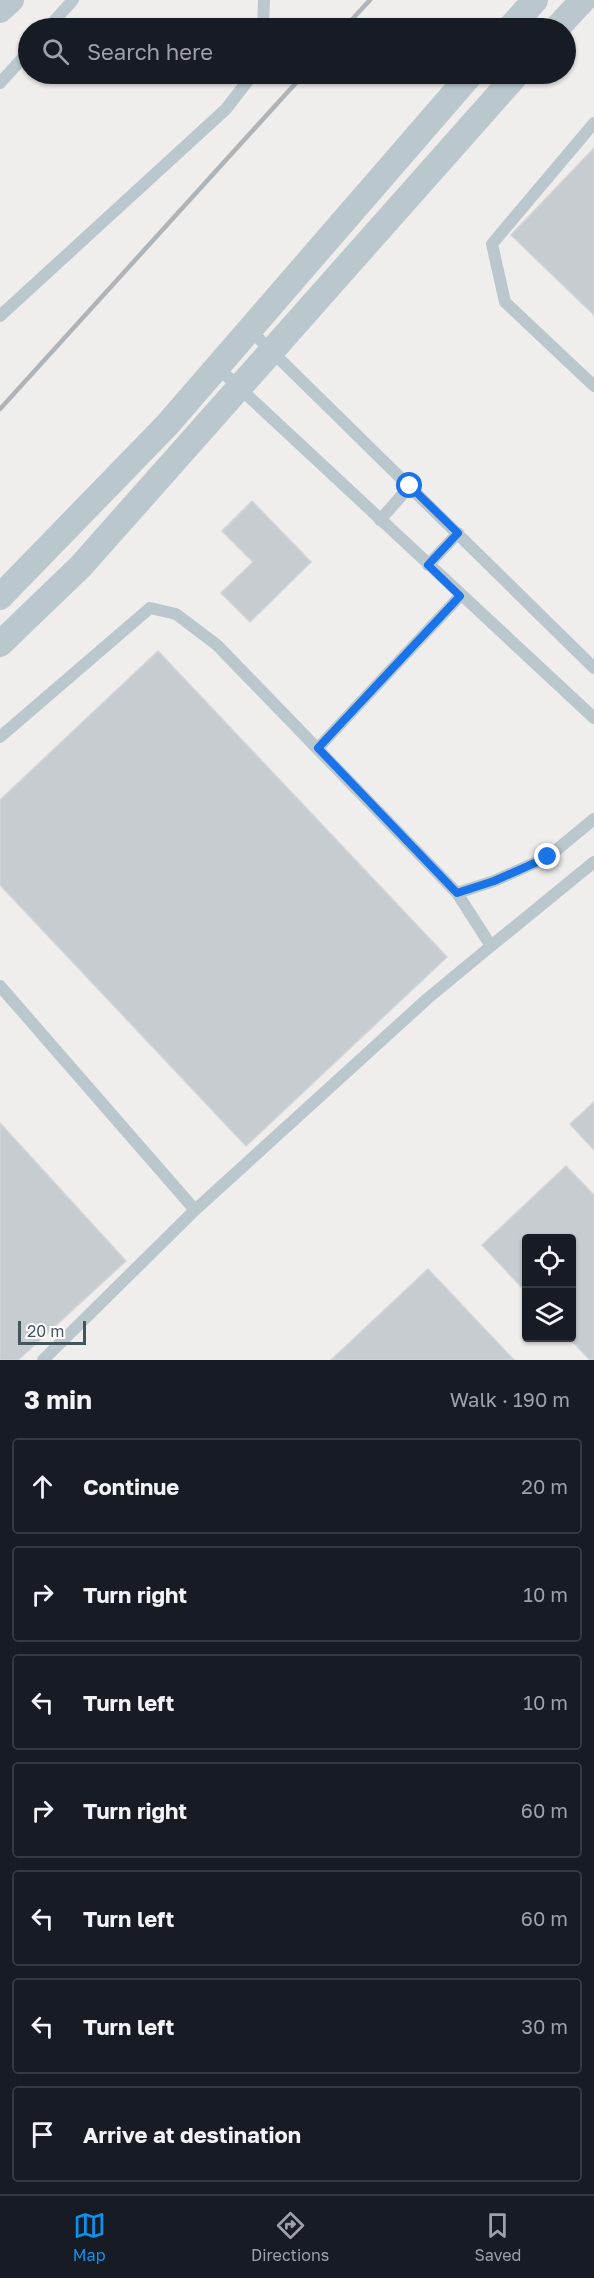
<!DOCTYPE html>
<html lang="en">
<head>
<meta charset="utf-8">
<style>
  body { margin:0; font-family:"Golos Text",sans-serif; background:#20242c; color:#f1f3f6 }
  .controls { position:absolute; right:18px; bottom:18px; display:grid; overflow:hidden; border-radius:6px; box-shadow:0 2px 4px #0004 }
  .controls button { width:54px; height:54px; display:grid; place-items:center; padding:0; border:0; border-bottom:2px solid #363941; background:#171b24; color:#f1f3f6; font:30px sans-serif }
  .scale { position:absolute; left:18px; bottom:15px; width:68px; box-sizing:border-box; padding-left:6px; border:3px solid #44555c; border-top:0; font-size:16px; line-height:21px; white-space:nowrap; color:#44555c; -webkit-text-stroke:4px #fff; paint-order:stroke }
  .stop { position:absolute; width:18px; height:18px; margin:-14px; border:4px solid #1a73e8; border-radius:50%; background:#fff }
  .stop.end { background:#1a73e8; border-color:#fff; box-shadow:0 2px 6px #0008 }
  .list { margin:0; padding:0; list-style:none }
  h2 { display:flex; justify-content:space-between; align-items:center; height:78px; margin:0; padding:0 24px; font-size:26px }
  h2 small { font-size:20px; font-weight:400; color:#9ea1a6 }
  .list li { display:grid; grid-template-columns:39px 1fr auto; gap:18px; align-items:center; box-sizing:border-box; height:96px; margin:0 12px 12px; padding:0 12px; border:2px solid #363941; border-radius:6px }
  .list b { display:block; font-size:22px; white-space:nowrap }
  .list em { font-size:20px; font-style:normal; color:#9ea1a6 }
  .icon { flex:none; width:33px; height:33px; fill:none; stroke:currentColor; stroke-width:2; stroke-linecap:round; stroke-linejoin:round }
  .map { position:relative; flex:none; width:594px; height:1360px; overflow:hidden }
  .search { position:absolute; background:#171b24; box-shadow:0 2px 4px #0004; left:18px; right:18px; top:18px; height:66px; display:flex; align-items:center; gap:15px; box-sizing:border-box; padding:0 21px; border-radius:33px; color:#9ea1a6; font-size:22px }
  .sheet { height:834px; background:#171b24 }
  nav { display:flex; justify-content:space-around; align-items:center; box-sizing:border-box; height:84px; border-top:2px solid #363941; background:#171b24; font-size:16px; color:#9ea1a6 }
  nav a { display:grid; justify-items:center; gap:3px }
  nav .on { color:#0e92e9 }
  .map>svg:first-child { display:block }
  .building { fill:#c7ccd0; stroke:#d1d5d9; stroke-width:1.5 }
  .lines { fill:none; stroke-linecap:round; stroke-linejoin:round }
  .service { stroke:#bac8ce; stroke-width:12 }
  .minor { stroke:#bac8ce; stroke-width:26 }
  .rail { stroke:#afb4b8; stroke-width:4.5 }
  .route { stroke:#1a73e8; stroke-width:8 }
</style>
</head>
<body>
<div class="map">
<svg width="594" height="1360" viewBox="0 0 594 1360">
  <rect width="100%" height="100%" fill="#f0eded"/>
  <path class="building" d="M594,148V315L511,235Z
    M252,501L311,562L250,622L221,593L253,562L222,531Z
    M158,651L447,957L246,1146L0,885V800Z
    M594,1102V1150L570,1124Z
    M0,1123L126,1261L18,1360H0Z
    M566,1166L594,1195V1360H590L569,1338H572V1238H526V1292L482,1245Z
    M428,1269L514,1360H331Z"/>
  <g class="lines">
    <path class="service" d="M48,28L73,0
      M263,28L264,0
      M0,83L28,52
      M594,123L492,244L505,302L594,386
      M0,316L226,109L253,74
      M249,329L594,668
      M217,367L594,718
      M380,520L410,486
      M428,565L458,533
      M0,737L150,608L176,614L217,645L457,893L494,881L548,857L594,819
      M318,748L460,596
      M457,893L491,946L594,862
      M0,986L195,1210L427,999L491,946
      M43,1360L195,1210"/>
    <path class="minor" d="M0,10L11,0
      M510,28L535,0
      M557,28L583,0
      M0,597L167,425L471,74
      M0,644L81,566L517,74"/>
    <path class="rail" d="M344,28L370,0
      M0,409L304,74"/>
  </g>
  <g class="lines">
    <path class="route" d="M410,486L458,533L428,565L460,596L318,748L457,893L494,881L548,857"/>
  </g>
</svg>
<div class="controls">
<button><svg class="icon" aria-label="locate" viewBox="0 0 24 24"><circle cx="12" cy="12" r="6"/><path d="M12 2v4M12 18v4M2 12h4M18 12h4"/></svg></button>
<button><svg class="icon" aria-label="layers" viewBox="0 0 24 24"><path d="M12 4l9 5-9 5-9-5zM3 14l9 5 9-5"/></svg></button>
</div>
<div class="scale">20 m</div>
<div class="stop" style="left:410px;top:486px"></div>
<div class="stop end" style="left:548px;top:857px"></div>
<div class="search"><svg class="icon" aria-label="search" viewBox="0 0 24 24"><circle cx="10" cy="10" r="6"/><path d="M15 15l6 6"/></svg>Search here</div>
</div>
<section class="sheet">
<h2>3 min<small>Walk · 190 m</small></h2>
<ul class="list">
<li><svg class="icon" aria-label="ahead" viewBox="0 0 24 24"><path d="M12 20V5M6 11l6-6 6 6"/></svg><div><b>Continue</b></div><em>20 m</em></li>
<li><svg class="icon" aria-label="right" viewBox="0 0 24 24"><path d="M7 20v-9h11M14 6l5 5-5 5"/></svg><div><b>Turn right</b></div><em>10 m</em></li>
<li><svg class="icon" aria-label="left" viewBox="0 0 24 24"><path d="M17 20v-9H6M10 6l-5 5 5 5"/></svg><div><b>Turn left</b></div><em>10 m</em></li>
<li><svg class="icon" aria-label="right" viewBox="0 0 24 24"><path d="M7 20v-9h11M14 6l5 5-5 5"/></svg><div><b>Turn right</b></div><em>60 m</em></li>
<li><svg class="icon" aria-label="left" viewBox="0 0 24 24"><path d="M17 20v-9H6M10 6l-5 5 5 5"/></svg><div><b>Turn left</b></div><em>60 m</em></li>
<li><svg class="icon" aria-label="left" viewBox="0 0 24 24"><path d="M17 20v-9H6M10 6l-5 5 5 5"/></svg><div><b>Turn left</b></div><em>30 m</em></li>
<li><svg class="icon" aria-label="arrive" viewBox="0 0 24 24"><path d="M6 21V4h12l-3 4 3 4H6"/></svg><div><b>Arrive at destination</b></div></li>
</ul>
</section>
<nav>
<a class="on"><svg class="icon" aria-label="map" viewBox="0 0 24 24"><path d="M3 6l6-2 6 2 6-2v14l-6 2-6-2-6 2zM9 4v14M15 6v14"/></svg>Map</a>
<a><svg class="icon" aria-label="directions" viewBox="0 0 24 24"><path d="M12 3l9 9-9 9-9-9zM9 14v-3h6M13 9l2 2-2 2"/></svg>Directions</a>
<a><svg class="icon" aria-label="saved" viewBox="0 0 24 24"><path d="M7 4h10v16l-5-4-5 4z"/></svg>Saved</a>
</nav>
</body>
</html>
